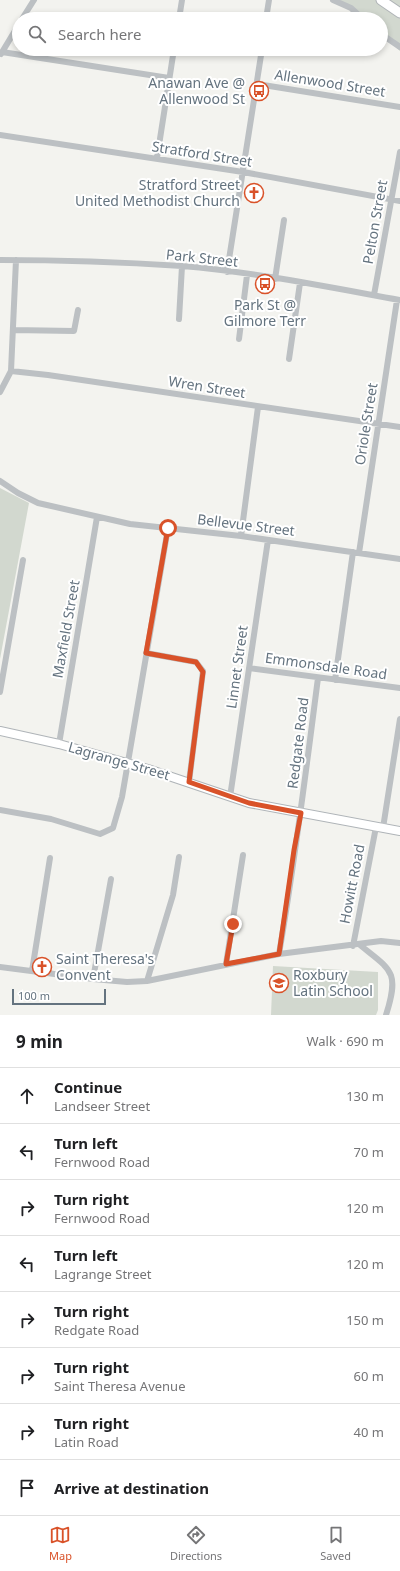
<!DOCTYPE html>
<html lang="en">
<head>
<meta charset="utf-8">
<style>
  body { margin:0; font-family:"Noto Sans",sans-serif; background:#f2f2f2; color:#202124 }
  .scale { position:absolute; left:12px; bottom:10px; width:94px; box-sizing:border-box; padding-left:4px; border:2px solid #64737f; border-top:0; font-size:11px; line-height:14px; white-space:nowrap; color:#64737f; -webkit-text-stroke:3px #fff; paint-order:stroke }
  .stop { position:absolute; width:12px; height:12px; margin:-9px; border:3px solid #d95229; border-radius:50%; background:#fff }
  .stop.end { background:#d95229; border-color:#fff; box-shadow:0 1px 4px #0008 }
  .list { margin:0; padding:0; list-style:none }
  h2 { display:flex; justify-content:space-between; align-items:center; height:52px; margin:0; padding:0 16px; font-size:17px }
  h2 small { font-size:13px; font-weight:400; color:#757577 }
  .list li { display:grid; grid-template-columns:26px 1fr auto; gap:12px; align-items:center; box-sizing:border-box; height:56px; padding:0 16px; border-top:1px solid #e0e0e0 }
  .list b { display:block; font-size:15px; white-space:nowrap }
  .list p { margin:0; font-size:13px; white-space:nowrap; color:#757577 }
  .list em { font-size:13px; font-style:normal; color:#757577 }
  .icon { flex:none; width:22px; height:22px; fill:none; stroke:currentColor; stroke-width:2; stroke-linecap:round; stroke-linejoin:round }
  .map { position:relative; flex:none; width:400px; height:1015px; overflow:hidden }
  .search { position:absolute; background:#fff; box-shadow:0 2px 6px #0003; left:12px; right:12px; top:12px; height:44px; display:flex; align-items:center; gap:10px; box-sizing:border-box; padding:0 14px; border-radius:22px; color:#757577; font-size:15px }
  .sheet { height:500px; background:#fff }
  nav { display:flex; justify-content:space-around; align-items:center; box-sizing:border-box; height:56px; border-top:1px solid #e0e0e0; background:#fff; font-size:11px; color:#757577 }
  nav a { display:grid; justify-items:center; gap:2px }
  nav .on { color:#d95229 }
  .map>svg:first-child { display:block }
  .green { fill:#d2d8cf }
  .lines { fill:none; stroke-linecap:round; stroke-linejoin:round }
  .secondary-casing { stroke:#afb4b8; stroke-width:10 }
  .primary-casing { stroke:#b0b4b7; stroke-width:11 }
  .minor { stroke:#bcc0c3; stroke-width:6 }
  .secondary { stroke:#fff; stroke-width:8 }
  .primary { stroke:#fff; stroke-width:9 }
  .route { stroke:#d95229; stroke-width:5 }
  .labels { text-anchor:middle; stroke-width:4; stroke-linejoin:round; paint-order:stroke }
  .poi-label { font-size:14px; fill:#64737f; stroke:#fff; text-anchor:end }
  .street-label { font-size:14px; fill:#64737f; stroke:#fff }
</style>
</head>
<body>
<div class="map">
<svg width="400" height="1015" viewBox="0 0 400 1015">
  <rect width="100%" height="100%" fill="#f3f3ef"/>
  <path class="green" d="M340,0H400V51L381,34V19H366Z
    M0,488L29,503L0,659Z
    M273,966L378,972V1010L376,1015H271Z"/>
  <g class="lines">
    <g class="secondary-casing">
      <path id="secondary" d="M0,731L59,744L148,769L249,803L400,831"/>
    </g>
    <g class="primary-casing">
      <path id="primary" d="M381,0L400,13"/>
    </g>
    <path class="minor" d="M333,0L351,8L363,19
      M22,19L34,0
      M179,19L182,0
      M266,19L269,0
      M381,34L400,47
      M2,52L169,78
      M1,54L19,24
      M257,84L400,107
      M0,135L243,172L400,201
      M157,158L174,49
      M0,260C60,260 121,262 182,266C254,272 328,287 400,300
      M227,272L262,49
      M275,279L284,220
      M374,295L400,152
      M179,319L182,266
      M13,330L74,331L78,310
      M239,339L247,275
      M289,359L300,283
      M11,371L48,375L400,427
      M0,392L11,371L16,260
      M0,481L18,493L38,503L130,524L241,536L400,559
      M241,536L258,407
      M359,553L397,300
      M146,653L196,662L203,671L189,782
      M249,668L400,688
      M335,680L353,552
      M0,692L23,560
      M59,744L97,517
      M230,797L268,540
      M0,810L51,819L100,834L113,828L122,797L168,528
      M383,828L400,719
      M360,945C391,970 400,971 386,1015
      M353,946L376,827
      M279,954C295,862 306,770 318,678
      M226,964L243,855
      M0,967L93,979L127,982L147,981L279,954L381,941L400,943
      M32,971L50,858
      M93,979L111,879
      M147,981L173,895L179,857"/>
    <use href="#secondary" class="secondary"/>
    <use href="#primary" class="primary"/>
  </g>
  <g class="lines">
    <path class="route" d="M168,528L146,653L196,662L203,672L189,782L249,803L301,813L294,850L279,954L226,964L233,924"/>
  </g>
  <defs>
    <g id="bus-ring" transform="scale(1)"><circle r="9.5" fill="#fff" stroke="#d95229" stroke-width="1.5"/><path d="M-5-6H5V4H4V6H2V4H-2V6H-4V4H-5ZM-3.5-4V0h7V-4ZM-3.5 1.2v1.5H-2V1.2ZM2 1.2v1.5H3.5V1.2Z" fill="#d95229"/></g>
    <g id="church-ring" transform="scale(1)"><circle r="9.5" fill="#fff" stroke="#d95229" stroke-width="1.5"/><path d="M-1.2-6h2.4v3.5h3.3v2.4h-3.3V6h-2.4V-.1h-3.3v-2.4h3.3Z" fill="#d95229"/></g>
    <g id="school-ring" transform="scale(1)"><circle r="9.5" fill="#fff" stroke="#d95229" stroke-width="1.5"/><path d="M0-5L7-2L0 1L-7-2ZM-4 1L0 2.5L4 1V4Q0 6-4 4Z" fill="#d95229"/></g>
  </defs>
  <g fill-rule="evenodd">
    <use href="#bus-ring" x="259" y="91"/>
    <use href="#church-ring" x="254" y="193"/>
    <use href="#bus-ring" x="265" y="284"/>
    <use href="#church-ring" x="42" y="967"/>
    <use href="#school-ring" x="279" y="983"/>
  </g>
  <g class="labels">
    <g class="poi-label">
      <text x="245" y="88">Anawan Ave @<tspan x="245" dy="16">Allenwood St</tspan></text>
      <text x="240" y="190">Stratford Street<tspan x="240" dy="16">United Methodist Church</tspan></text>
      <text x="265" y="310" text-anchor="middle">Park St @<tspan x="265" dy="16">Gilmore Terr</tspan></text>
      <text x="56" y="964" text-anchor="start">Saint Theresa's<tspan x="56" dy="16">Convent</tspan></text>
      <text x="293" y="980" text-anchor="start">Roxbury<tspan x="293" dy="16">Latin School</tspan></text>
    </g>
    <g class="street-label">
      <text transform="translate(330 83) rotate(9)" y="5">Allenwood Street</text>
      <text transform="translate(202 154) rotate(9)" y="5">Stratford Street</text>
      <text transform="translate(375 222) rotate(-80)" y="5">Pelton Street</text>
      <text transform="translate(202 258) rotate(6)" y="5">Park Street</text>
      <text transform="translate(207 387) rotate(9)" y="5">Wren Street</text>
      <text transform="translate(366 424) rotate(-81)" y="5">Oriole Street</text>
      <text transform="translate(246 525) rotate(7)" y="5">Bellevue Street</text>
      <text transform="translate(66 629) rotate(-80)" y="5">Maxfield Street</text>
      <text transform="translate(326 666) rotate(8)" y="5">Emmonsdale Road</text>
      <text transform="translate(237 667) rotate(-82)" y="5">Linnet Street</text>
      <text transform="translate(298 743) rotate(-83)" y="5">Redgate Road</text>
      <text transform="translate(119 761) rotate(16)" y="5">Lagrange Street</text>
      <text transform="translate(352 884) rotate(-79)" y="5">Howitt Road</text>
    </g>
  </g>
</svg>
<div class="scale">100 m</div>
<div class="stop" style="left:168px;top:528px"></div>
<div class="stop end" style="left:233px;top:924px"></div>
<div class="search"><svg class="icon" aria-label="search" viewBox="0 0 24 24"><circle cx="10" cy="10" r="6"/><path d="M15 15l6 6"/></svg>Search here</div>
</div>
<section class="sheet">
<h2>9 min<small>Walk · 690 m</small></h2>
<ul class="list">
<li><svg class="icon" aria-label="ahead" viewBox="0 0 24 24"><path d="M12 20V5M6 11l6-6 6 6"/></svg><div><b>Continue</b><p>Landseer Street</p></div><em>130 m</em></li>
<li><svg class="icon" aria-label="left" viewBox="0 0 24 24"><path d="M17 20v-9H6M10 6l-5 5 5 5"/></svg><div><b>Turn left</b><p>Fernwood Road</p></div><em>70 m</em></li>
<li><svg class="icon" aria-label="right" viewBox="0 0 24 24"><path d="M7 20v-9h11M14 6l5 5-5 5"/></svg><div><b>Turn right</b><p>Fernwood Road</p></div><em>120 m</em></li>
<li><svg class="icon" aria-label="left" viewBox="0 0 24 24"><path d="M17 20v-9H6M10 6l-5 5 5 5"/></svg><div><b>Turn left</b><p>Lagrange Street</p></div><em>120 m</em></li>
<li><svg class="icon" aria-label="right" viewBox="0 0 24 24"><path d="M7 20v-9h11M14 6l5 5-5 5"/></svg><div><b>Turn right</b><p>Redgate Road</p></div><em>150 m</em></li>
<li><svg class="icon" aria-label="right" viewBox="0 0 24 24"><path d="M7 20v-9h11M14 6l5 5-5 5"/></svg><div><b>Turn right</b><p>Saint Theresa Avenue</p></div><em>60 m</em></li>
<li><svg class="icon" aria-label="right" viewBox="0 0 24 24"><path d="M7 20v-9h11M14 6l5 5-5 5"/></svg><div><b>Turn right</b><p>Latin Road</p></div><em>40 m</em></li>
<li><svg class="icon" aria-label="arrive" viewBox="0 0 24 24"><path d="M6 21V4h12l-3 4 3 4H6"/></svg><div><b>Arrive at destination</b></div></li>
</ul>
</section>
<nav>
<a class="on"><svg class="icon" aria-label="map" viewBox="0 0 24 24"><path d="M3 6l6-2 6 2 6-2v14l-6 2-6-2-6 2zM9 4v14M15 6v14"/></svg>Map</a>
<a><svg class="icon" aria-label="directions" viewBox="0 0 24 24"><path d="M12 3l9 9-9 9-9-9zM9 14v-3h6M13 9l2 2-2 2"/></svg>Directions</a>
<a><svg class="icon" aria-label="saved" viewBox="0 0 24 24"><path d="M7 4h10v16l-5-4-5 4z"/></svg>Saved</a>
</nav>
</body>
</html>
